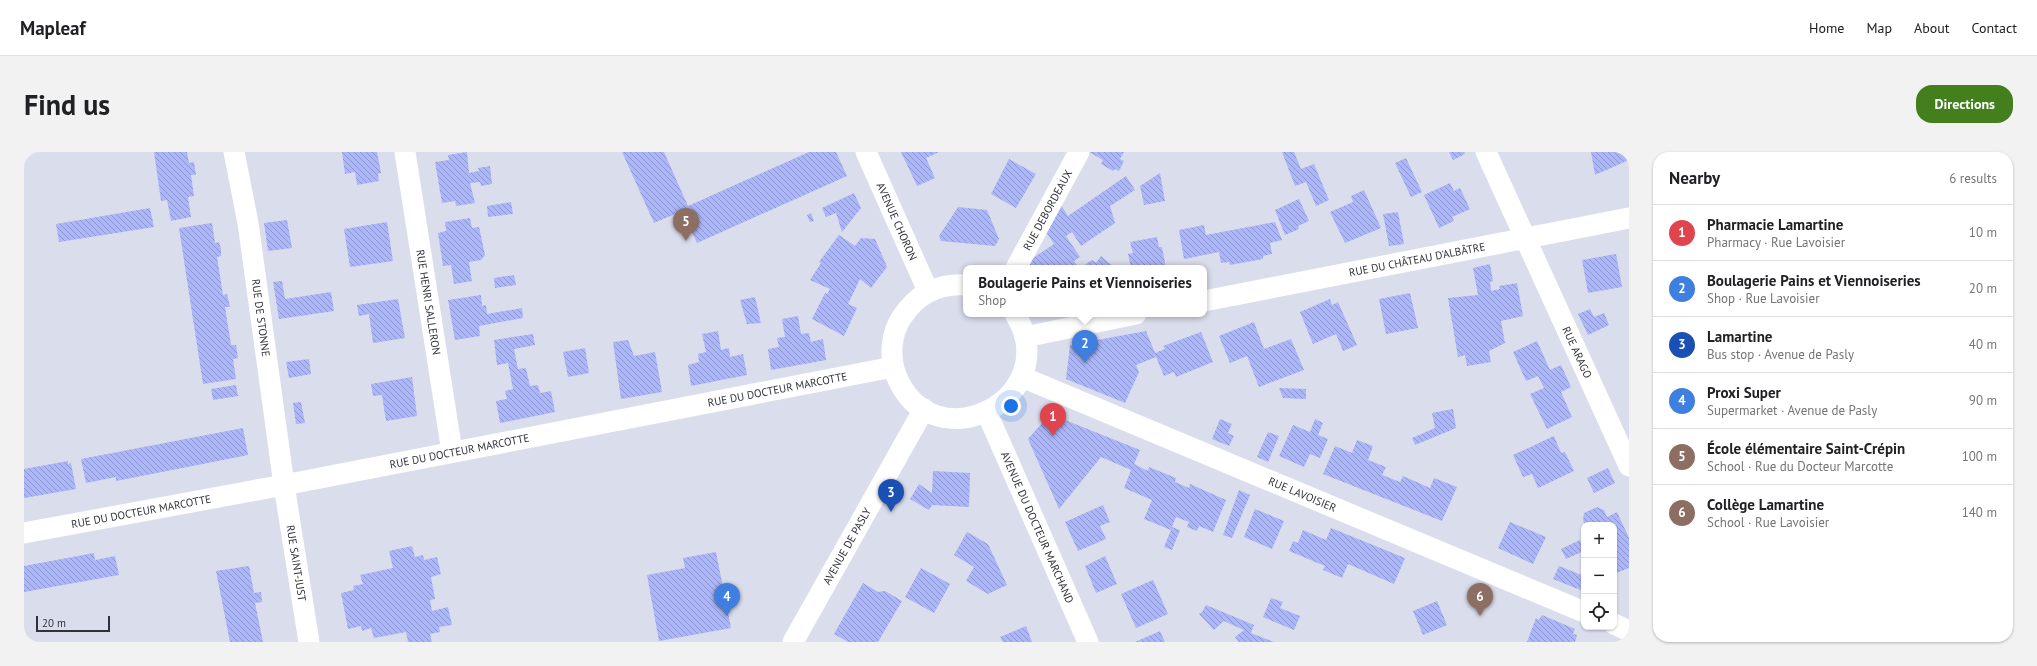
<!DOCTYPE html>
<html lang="en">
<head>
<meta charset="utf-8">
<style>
  body { margin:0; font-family:"PT Sans",sans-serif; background:#f2f2f2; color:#202124 }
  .controls { position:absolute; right:12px; bottom:12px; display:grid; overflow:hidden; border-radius:8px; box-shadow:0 1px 3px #0004 }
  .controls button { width:36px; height:36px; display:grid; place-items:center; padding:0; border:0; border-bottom:1px solid #e0e0e0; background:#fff; color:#202124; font:20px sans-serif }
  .scale { position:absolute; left:12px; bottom:10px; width:74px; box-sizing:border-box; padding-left:4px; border:2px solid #313238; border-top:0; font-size:11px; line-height:14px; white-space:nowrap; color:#313238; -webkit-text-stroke:3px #daddec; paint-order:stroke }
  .you { position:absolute; left:987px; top:254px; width:14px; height:14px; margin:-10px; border:3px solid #fff; border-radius:50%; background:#1a73e8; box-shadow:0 0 0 6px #1a73e833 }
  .badge { display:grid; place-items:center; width:26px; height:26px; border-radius:50%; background:#43801d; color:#fff; font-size:13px; font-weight:700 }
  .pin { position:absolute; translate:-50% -33px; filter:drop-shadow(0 1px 2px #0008) }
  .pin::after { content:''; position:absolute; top:21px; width:14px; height:12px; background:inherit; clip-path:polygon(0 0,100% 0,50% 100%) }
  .popup { position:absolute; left:939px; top:113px; width:244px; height:52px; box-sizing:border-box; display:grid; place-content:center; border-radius:8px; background:#fff; filter:drop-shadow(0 1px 3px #0005); font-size:13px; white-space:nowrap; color:#757577 }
  .popup b { font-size:15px; color:#202124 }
  .popup::after { content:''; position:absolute; left:50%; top:100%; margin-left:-8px; border:8px solid transparent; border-top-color:#fff }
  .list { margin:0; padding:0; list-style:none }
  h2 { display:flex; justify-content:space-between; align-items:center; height:52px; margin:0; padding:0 16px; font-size:17px }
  h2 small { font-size:13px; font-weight:400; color:#757577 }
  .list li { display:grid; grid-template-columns:26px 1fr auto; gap:12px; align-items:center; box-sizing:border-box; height:56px; padding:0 16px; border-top:1px solid #e0e0e0 }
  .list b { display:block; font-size:15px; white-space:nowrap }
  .list p { margin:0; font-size:13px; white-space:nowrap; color:#757577 }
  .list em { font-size:13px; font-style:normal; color:#757577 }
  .icon { flex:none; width:22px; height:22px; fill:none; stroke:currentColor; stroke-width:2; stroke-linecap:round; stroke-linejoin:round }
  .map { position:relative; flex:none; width:1605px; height:490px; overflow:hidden; border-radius:16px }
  header { display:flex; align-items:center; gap:24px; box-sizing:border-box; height:56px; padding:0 20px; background:#fff; border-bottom:1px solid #e0e0e0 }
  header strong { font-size:19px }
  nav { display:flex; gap:22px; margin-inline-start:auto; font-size:14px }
  .intro { display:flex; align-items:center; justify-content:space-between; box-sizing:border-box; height:96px; padding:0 24px }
  h1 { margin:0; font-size:28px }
  .button { padding:10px 18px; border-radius:16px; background:#43801d; color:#fff; font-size:14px; font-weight:700 }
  main { display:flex; gap:24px; padding:0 24px }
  aside { flex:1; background:#fff; border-radius:16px; box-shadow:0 1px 3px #0004 }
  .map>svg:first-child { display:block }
  .building { fill:url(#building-back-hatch) }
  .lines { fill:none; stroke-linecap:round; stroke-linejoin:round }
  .minor { stroke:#fff; stroke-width:21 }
  .labels { text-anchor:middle; stroke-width:4; stroke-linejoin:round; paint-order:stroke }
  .street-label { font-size:11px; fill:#313238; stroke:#daddec }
</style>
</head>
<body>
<header>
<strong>Mapleaf</strong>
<nav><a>Home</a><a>Map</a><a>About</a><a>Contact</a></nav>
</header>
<div class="intro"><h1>Find us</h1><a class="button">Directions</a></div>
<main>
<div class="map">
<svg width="1605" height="490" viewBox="0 0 1605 490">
  <defs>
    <pattern id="building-back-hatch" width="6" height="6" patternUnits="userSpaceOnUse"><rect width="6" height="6" fill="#abb6fb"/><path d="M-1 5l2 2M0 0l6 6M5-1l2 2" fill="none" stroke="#8c95cc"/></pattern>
  </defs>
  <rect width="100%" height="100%" fill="#daddec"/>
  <path class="building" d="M130,0H163L165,11L170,10L172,23H167L170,44L164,45L167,65L147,69L143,48L137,49Z
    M318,0H353L357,21L354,22L355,29L333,33L331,20L321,22Z
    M443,0L445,21L455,19L454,16L466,14L468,32L457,34L456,30L446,31L451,51L432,54L431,49L418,51L411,10L425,8L424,3Z
    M598,0H640L664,54L785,0H812L823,24L673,91L658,59L630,71Z
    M877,0H915L902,6L911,26L893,34Z
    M1065,0H1100L1096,7L1100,9L1095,19L1091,17L1089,19L1077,12L1079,8Z
    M1258,0H1270L1277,17L1290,12L1305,48L1292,54L1282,30L1271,34Z
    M1425,0H1440L1441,2L1429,8Z
    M1567,0H1605V8L1571,23Z
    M1382,6L1398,40L1387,45L1371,11Z
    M985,7L1012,22L992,56L967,42Z
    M1136,21L1141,49L1120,53L1116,34Z
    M1102,24L1111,38L1086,54L1091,71L1057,94L1048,80L1042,84L1056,105L1050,109L1055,116H1005L1006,108L1030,92L1022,80L1037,53L1044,64Z
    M1426,31L1430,39L1436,36L1446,57L1428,65L1430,69L1415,76L1400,43Z
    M1340,38L1357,76L1321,91L1306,60L1329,50L1327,44Z
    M830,41L837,56L818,80L812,61L802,65L798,56Z
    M1275,47L1285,69L1274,74L1275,77L1261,83L1251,58Z
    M487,50L489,62L464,65L463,54Z
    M934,55L963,58L975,87L971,94L917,89L915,84Z
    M126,56L130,75L35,90L32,72Z
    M1374,60L1380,92L1365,94L1359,62Z
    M787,61L790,69L786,70L783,63Z
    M446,66L448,76L455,75L461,103L457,108L445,110L448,129L430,132L427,113L419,114L414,81L422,79L421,70Z
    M263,68L268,96L244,99L240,71Z
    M363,70L369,109L326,115L320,77Z
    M1251,70L1258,88L1246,91L1248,102L1239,104V107L1206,113L1205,110L1197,111L1195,100L1160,107L1155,78L1180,73L1182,83Z
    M188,71L191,91L195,90L197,97V104L193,105L199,143L203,142L206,155H201L207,193H212L214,206L209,207L212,227L179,232L155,76Z
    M815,83L831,94L837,86L851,87L863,115L847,136L836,127L824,152L833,156L820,184L788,167L801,141L803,142L806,137L786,128L797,111L795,110Z
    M1133,85L1135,95H1138L1142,116H1107L1104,102L1109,101L1106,90Z
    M1592,102L1598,135L1564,141L1558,108Z
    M1077,104L1091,116H1056L1068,108L1072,111Z
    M1466,112L1469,129L1466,130L1467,139L1476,137L1475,134L1493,131L1499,164L1477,169L1481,191L1465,199L1467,210L1443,214L1441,203L1434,205L1424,146L1454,143L1449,116Z
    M490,123L492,133L471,136L470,126Z
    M258,129L261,147L307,140L310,159L255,167L249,130Z
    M1386,141L1394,176L1362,182L1355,147Z
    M457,143L458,154L462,153L463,162L498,156L499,166L455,174L456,184L431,188L424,148Z
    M731,145L737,171L723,172L716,148Z
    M374,147L381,186L349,191L345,162L335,164L333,153Z
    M1306,147L1308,153L1314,150L1333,193L1319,199L1312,182L1289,192L1276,160Z
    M1566,157L1570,165L1580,161L1585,173L1564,183L1554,162Z
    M774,164L777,182L785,181L787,190L799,187L802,208L747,218L744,197L755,195L753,186L761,185L758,167Z
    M1230,170L1240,197L1267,187L1280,218L1235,235L1223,204L1206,211L1195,184Z
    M694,179L697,198L705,196L706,205L719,202L723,223L667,234L664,213L675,210L674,202L682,200L678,182Z
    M1122,179L1131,201L1141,197L1139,194L1177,180L1189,210L1152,225L1150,220L1140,224L1132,205L1112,213L1115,220L1101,251L1042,227L1046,193Z
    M509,182L511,193L490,197L494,217L502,216L506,234L514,233L516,241L527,239L531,260L476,271L472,249L483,247L481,239L489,237L484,211L473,213L470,188Z
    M604,188L610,204L631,200L638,240L597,247L589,190Z
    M1513,189L1526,218L1537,213L1547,235L1537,240L1548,265L1523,277L1506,242L1520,236L1514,224L1502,229L1489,200Z
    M561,196L565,221L544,225L539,200Z
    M285,207L287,222L265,226L262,210Z
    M388,225L393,264L362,269L358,243L349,244L347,232Z
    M212,233L214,244L189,248L187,237Z
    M1255,236L1282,237V247L1259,246Z
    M277,250L281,271L272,272L269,251Z
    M1429,257L1432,276L1391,293L1388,286L1411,276L1408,261Z
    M1026,262L1116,298L1110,312L1124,319L1125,315L1152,326L1151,330L1165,336L1166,332L1202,348L1189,380L1175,374L1173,379L1163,375L1165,370L1152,365L1148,375L1156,378L1148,398L1140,395L1147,378L1120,367L1128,348L1100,336L1107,318L1077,305L1035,357L1004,287Z
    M1196,267L1208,272L1204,281L1210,284L1205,294L1188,287Z
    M1291,267L1299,271L1294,283L1304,287L1296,306L1286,302L1280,315L1255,304L1269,273L1286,280Z
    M219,276L224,303L92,329V325L62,331L57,307Z
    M1244,280L1255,284L1244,310L1233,305Z
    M1530,284L1537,301L1541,300L1550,319L1514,336L1508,322L1499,325L1489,303Z
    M1333,288L1349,294L1344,308L1362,315L1358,323L1376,330L1379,324L1406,336L1410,326L1433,335L1418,369L1299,322L1311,294L1328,301Z
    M44,309V312L47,311L52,337L0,346V317Z
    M1584,316L1591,331L1570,341L1563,326Z
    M909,319L946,321L945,355L908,353L905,358L886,347L895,332L908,341Z
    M1215,338L1226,343L1208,386L1199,383Z
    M1079,353L1086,370L1076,374L1082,387L1054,399L1041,370Z
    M1573,355L1580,358L1583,365L1593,360L1605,386V416L1590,422V373H1561L1559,368L1560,361Z
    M1231,357L1260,369L1248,397L1220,385Z
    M1486,370L1522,385L1509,412L1474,396Z
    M1307,376L1381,406L1370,432L1324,412L1318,426L1299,418L1301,414L1265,399L1269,389L1274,391L1279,378L1302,388Z
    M943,380L964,392L983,433L964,442L942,429L950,415L930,403Z
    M1556,388L1560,399L1542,407L1537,397Z
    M388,394L391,405L399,403L400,408L413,405L417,422L407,425L411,447L406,448L408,459L424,455L428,473L415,475L416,480L406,482L408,490H384L382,480L350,486L347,476L338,479L337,474L324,477L317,441L330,438L329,434L339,432L336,423L369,416L365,399Z
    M692,400L707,476L635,489L623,423L661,416L659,406Z
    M70,401L71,408L91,404L95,423L0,440V414Z
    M1081,404L1093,432L1072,441L1061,414Z
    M225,414L230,441L237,440L238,450L231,451L239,490H206L192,419Z
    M1535,414L1560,424L1559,439L1529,427Z
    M897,416L926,432L910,461L881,445Z
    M1129,428L1144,462L1112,476L1097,442Z
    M839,431L854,440L861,439L878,449L854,490H824L810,482Z
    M1247,446L1259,450L1256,456L1276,464L1270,478L1239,465Z
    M1413,449L1423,473L1399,483L1389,459Z
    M1182,453L1230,473L1227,481L1250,490H1215L1211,485L1220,478L1200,469L1190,478L1175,462L1178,460Z
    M1518,463L1551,477L1549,482L1553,483L1551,490H1503L1512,466L1515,468Z
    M1002,474L1008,490H979L976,485Z
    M1136,479L1141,490H1111Z"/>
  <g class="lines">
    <g class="minor">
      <path id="s1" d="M210,0L224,71L260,333L285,490"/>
      <path id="s2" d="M381,0L428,300"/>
      <path id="s3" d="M842,0L904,139"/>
      <path id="s4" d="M1462,0L1605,314"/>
      <path id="s5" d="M992,116L1055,0"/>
      <path d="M942,133C915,131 893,142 878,165C867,181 865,204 872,223C909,315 1043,245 991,162"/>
      <path id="s6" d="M1180,149L1605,66"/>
      <path d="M1001,185L1112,162"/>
      <path id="s7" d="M998,225L1560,460"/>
      <path id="s8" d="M963,261L1064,490"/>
      <path id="s9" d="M0,381L260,333L869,215"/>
      <path d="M1590,472L1605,479"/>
      <path id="s10" d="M769,490L900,257"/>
    </g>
  </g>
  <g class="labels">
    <g class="street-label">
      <text dy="4" stroke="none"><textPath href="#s5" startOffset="66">RUE DEBORDEAUX</textPath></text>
      <text dy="4" stroke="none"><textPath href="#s3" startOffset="76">AVENUE CHORON</textPath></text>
      <text dy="4" stroke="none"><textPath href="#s6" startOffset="217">RUE DU CHÂTEAU D'ALBÂTRE</textPath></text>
      <text dy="4" stroke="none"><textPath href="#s2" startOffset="152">RUE HENRI SALLERON</textPath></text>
      <text dy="4" stroke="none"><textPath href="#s1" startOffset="168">RUE DE STONNE</textPath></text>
      <text dy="4" stroke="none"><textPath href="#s4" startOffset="220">RUE ARAGO</textPath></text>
      <text dy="4" stroke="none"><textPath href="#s9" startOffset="767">RUE DU DOCTEUR MARCOTTE</textPath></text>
      <text dy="4" stroke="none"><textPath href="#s9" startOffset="443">RUE DU DOCTEUR MARCOTTE</textPath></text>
      <text dy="4" stroke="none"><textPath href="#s7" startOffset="304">RUE LAVOISIER</textPath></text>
      <text dy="4" stroke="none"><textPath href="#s9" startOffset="119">RUE DU DOCTEUR MARCOTTE</textPath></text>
      <text dy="4" stroke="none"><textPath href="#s8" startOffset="125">AVENUE DU DOCTEUR MARCHAND</textPath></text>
      <text dy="4" stroke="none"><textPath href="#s10" startOffset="110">AVENUE DE PASLY</textPath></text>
      <text dy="4" stroke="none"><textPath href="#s1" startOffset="416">RUE SAINT-JUST</textPath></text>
    </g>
  </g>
</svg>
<div class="controls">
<button>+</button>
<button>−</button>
<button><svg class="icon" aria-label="locate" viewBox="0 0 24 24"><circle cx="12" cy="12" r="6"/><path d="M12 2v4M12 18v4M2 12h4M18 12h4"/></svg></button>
</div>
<div class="scale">20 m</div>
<div class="you"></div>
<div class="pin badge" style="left:1029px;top:284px;background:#e0444e">1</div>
<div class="pin badge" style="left:1061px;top:211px;background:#3f7fe0">2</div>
<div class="popup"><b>Boulagerie Pains et Viennoiseries</b>Shop</div>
<div class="pin badge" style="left:867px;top:360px;background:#1a4fb4">3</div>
<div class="pin badge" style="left:703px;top:464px;background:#3f7fe0">4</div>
<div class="pin badge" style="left:662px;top:89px;background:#8d6e63">5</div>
<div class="pin badge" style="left:1456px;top:464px;background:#8d6e63">6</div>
</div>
<aside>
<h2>Nearby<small>6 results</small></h2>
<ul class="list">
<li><span class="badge" style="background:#e0444e">1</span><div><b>Pharmacie Lamartine</b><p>Pharmacy · Rue Lavoisier</p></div><em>10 m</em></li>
<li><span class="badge" style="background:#3f7fe0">2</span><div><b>Boulagerie Pains et Viennoiseries</b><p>Shop · Rue Lavoisier</p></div><em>20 m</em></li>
<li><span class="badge" style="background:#1a4fb4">3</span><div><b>Lamartine</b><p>Bus stop · Avenue de Pasly</p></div><em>40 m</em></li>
<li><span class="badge" style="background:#3f7fe0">4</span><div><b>Proxi Super</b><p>Supermarket · Avenue de Pasly</p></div><em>90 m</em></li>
<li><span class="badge" style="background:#8d6e63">5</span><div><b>École élémentaire Saint-Crépin</b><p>School · Rue du Docteur Marcotte</p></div><em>100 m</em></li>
<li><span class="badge" style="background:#8d6e63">6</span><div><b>Collège Lamartine</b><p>School · Rue Lavoisier</p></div><em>140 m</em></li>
</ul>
</aside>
</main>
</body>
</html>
